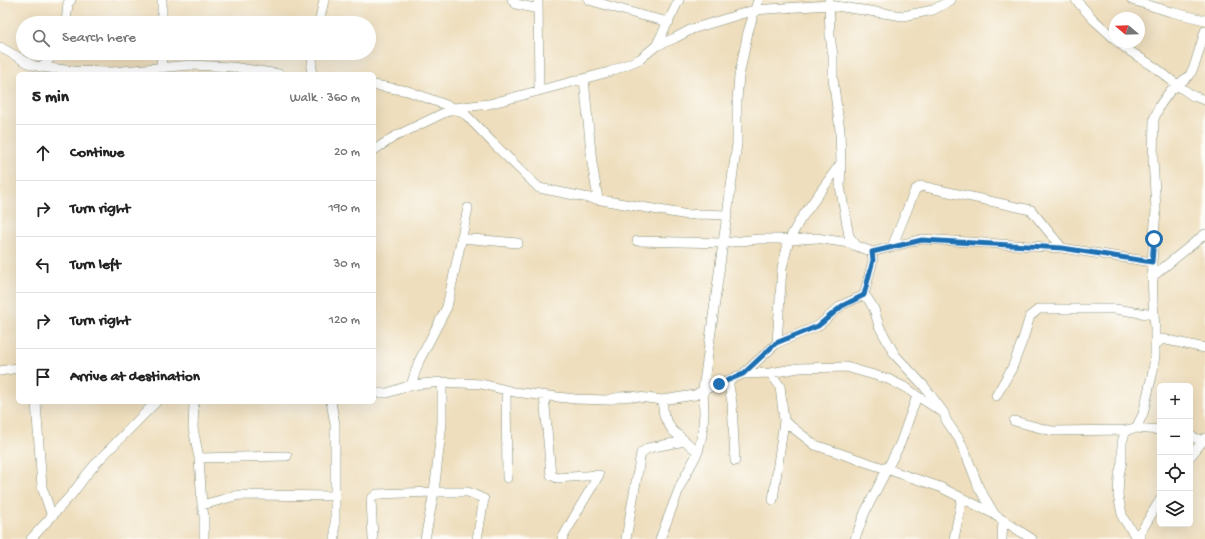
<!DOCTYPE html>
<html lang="en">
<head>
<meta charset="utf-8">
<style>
  body { margin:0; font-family:"Gochi Hand",sans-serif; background:#f6f6f6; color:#222 }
  .controls { position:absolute; right:12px; bottom:12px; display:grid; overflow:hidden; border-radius:6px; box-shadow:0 4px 16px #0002 }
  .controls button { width:36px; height:36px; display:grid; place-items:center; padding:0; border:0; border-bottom:1px solid #e0e0e0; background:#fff; color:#222; font:20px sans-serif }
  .compass { position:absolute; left:1109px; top:12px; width:36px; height:36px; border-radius:50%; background:#fff; box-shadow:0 4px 16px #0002; rotate:289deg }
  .stop { position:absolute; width:12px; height:12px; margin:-9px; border:3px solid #1f6fb2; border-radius:50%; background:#fff }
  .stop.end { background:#1f6fb2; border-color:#fff; box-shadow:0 1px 4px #0008 }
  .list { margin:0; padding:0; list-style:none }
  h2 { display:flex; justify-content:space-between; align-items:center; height:52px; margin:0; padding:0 16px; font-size:17px }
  h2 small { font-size:13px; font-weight:400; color:#767676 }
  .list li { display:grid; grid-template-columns:26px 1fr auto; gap:12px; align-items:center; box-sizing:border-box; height:56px; padding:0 16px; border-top:1px solid #e0e0e0 }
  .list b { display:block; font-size:15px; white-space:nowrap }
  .list em { font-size:13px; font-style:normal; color:#767676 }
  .icon { flex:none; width:22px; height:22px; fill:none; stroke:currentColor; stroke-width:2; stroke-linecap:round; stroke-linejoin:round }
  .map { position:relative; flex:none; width:1205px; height:539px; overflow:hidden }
  .search { position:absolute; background:#fff; box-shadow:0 4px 16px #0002; left:16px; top:16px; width:360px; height:44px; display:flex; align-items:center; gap:10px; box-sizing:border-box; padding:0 14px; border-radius:22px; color:#767676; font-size:15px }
  .panel { position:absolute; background:#fff; box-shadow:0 4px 16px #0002; left:16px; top:72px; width:360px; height:332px; border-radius:6px }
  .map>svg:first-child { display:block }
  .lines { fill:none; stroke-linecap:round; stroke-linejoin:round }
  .minor-casing { stroke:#868e78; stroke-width:10 }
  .minor { stroke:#fff; stroke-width:9 }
  .route { stroke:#1f6fb2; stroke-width:5 }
</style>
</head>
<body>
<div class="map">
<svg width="1205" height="539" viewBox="0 0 1205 539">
  <rect width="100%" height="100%" fill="#fdfcf7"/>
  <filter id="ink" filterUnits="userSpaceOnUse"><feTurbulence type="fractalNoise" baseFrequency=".025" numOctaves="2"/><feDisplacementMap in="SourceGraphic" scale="8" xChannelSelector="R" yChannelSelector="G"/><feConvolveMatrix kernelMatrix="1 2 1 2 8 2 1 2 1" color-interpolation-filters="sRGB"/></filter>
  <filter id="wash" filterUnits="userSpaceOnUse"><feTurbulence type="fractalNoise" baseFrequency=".012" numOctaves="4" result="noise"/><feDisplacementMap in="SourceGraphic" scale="16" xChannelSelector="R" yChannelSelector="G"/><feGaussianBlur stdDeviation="0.9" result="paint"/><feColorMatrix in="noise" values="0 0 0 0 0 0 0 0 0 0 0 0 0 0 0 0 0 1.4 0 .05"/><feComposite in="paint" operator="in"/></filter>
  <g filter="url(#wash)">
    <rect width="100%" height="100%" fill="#eedebd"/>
  </g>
  <g filter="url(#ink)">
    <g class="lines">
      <g class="minor-casing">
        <path id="minor" d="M162,0V23
          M512,0L516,4L538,9
          M538,0L539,90
          M589,0L640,15L669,22
          M829,0L830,36L833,55V79L840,130L841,163L840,186L849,236L857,246
          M1076,0L1093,19L1115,39
          M1132,0L1171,12L1205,20
          M66,23L68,3L71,0
          M319,23L324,0
          M1118,42L1128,50L1156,68L1177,85L1193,96L1205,100
          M656,46L679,0
          M0,47L32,65L40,67L74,71L111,72L191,65L232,67L279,74
          M40,67L48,61L53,53
          M161,68L162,53
          M311,74L313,53
          M584,79L592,163L598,199
          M374,85L408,91L454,108L466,115L492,142L539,188L584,197L688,215L701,214L727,215L723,243L758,239H779L789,240L816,238L849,243L872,252L873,260L864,295
          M374,150L394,137L454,108L489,104L609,72L640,59L656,46L675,38L692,29L754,10L829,5L903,16L933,10L951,0
          M727,215L737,144V100L739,76L748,32L758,0
          M461,238L518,243
          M637,241L723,243L703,390L704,413L702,435L698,452L681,484L660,539
          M892,247L915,190L921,186L1031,210L1062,248
          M872,252L922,239L1062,248L1152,262
          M1152,277L1205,234
          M864,295L868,299L874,309L879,326L895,355L924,386L944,413L946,420L959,439L969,462L979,488L995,515L1032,539
          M777,343L782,268L789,240L800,220L841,163
          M1155,345V328L1153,302L1152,262L1156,210L1153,159L1154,119L1160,105L1170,91L1190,75L1195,64L1205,31
          M0,371L18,368
          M770,373L780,386L784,421L815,445L940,487L994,514
          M743,374L777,343L818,326L842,305L864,295
          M728,380L732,403L735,461
          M442,382V423L434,492H468L484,499L477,539
          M411,385L419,361L447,307L468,208
          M506,391L507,478
          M374,393H387L411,385L442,382L481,384L514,392L575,399L607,400L620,397L631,396L662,400L695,395L703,390L743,374L770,373L799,368L846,367L888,379L908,389L917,396L944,413
          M544,395L551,475L557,478L599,475L581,505L562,539
          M996,396L1012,368L1023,339L1030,316L1039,309H1115L1154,315
          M662,400L664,416L672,430L698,452
          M36,402L42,487L52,516
          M194,402L193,428L199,458L202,505L204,516V539
          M331,402L335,424V539
          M1014,421L1052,431L1126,430
          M1136,428L1143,414L1153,371L1155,355V345L1162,339L1205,348
          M1190,436L1203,441
          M1190,457L1205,438
          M199,458L287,456
          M773,500L784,421
          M202,505L239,495L335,496
          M31,539L72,494L87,474L99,460L156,402
          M373,539L371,499L377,494L434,492L425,539
          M626,539L641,453L648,448L685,441
          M855,539L865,512L900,444L917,396
          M954,539L962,498
          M1002,539L1003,520
          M1134,539L1142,530L1160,500
          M1141,539L1136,537L1123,518L1118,496L1119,475L1122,462V442L1126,430L1136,428L1160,430"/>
      </g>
      <use href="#minor" class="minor"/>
    </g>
  </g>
  <g class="lines" filter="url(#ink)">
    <path class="route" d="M719,384L743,374L776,343L818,326L842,306L864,295L873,260L872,252L922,240L1062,248L1152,262L1154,239"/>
  </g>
</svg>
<div class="controls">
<button>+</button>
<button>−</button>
<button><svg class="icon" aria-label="locate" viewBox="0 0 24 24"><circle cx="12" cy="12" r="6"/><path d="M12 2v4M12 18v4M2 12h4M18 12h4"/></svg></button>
<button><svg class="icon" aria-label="layers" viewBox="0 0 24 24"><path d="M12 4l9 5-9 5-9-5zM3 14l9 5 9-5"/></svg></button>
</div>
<svg class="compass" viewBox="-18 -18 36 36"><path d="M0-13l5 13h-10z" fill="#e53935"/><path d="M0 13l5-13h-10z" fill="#767676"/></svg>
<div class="stop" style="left:1154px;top:239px"></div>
<div class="stop end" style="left:719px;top:384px"></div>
<div class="search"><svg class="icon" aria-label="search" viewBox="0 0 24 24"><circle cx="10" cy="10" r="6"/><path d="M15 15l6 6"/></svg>Search here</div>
<section class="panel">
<h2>5 min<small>Walk · 360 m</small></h2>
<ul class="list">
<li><svg class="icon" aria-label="ahead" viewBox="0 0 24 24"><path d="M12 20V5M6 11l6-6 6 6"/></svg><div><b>Continue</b></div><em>20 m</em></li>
<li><svg class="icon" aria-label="right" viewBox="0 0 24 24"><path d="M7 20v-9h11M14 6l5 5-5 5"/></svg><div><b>Turn right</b></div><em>190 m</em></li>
<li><svg class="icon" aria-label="left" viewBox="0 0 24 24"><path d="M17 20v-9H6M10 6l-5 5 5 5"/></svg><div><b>Turn left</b></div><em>30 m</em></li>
<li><svg class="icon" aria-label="right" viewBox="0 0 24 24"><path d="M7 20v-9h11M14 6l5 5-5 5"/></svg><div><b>Turn right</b></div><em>120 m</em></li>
<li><svg class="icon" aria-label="arrive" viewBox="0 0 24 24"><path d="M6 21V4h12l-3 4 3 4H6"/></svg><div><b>Arrive at destination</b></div></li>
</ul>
</section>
</div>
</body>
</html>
